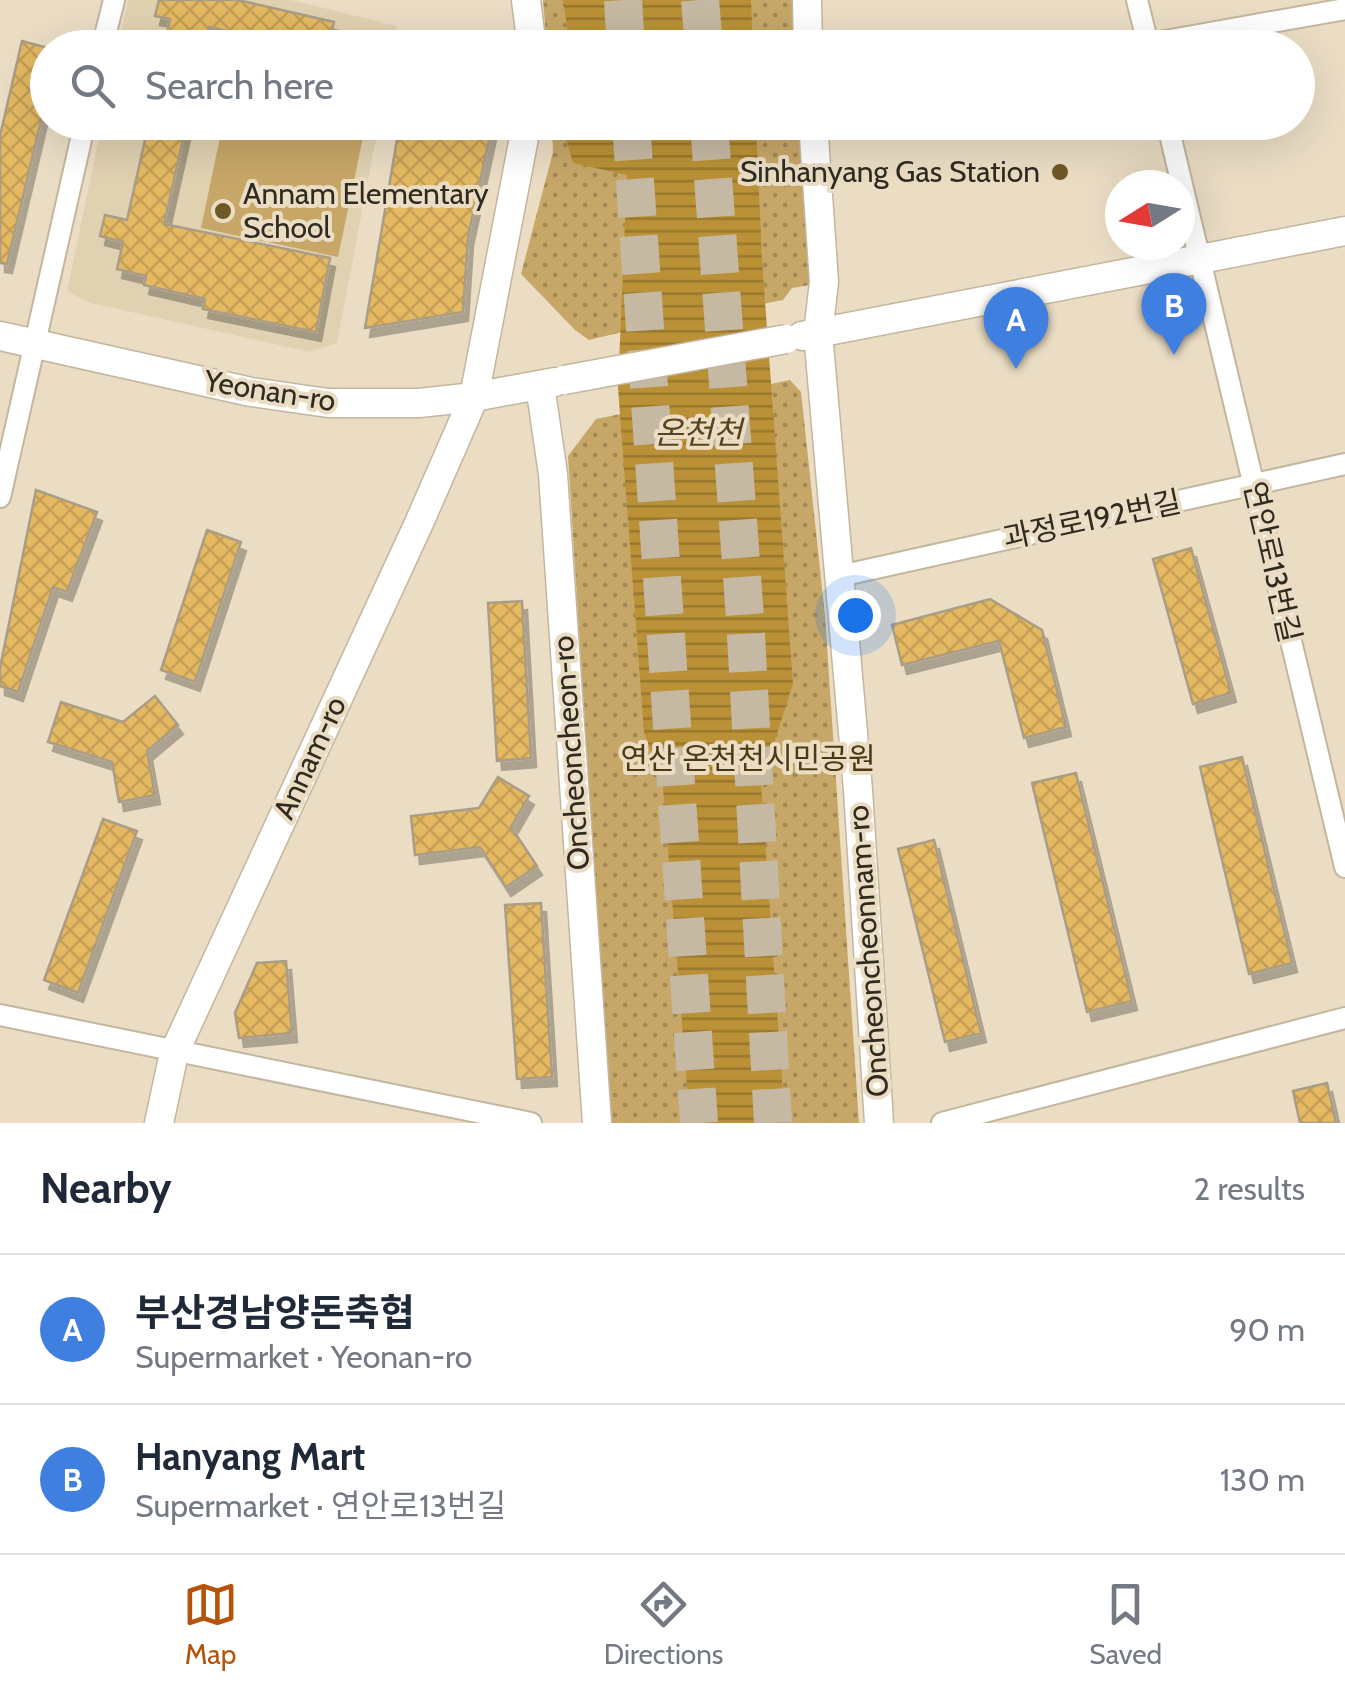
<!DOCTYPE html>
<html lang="en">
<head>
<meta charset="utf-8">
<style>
  body { margin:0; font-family:Cabin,"Noto Sans KR",sans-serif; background:#f2f2f3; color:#1f2937 }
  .compass { position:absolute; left:1105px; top:170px; width:90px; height:90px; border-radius:50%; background:#fff; box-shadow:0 10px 40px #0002; rotate:259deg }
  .you { position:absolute; left:855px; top:615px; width:35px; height:35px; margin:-25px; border:8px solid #fff; border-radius:50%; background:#1a73e8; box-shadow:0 0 0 15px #1a73e833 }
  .badge { display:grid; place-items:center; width:65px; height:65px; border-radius:50%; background:#b45309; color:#fff; font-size:32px; font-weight:700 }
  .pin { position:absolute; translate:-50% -82px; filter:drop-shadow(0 2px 5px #0008) }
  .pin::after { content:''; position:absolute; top:52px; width:35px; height:30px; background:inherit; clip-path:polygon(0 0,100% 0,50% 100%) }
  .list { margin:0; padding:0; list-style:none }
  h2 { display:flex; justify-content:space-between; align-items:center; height:130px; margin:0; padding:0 40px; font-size:42px }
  h2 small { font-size:32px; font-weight:400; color:#747a83 }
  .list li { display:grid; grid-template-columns:65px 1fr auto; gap:30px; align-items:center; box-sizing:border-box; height:150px; padding:0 40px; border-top:2px solid #e0e1e3 }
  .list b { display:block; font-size:38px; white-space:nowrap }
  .list p { margin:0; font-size:32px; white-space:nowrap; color:#747a83 }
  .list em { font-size:32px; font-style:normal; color:#747a83 }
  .icon { flex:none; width:55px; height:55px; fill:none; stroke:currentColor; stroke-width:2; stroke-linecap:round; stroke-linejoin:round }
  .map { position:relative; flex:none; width:1345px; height:1123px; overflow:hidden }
  .search { position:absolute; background:#fff; box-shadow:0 10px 40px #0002; left:30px; right:30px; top:30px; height:110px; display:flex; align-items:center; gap:25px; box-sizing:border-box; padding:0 35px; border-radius:55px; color:#747a83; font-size:38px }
  .sheet { height:430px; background:#fff }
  nav { display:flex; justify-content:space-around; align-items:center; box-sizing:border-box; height:140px; border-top:2px solid #e0e1e3; background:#fff; font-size:28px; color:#747a83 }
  nav a { display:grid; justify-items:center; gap:5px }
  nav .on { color:#b45309 }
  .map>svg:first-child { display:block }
  .built { fill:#e0d1b1 }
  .grass { fill:url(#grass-dots) }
  .pitch { fill:#c7a768 }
  .water { fill:url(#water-rules) }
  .building { fill:url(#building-cross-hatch); stroke:#aa9d86; stroke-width:2.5; filter:url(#shadow) }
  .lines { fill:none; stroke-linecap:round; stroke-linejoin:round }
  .highway-tunnel { stroke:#c6b9a3; stroke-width:38; stroke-dasharray:38 19; stroke-linecap:butt }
  .street-casing { stroke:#c3b69e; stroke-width:24 }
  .secondary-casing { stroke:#c3b69e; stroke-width:31 }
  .street { stroke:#fff; stroke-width:20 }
  .secondary { stroke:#fff; stroke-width:28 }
  .secondary-bridge-casing { stroke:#c3b69e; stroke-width:31; stroke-linecap:butt }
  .secondary-bridge { stroke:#fff; stroke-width:28 }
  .poi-dot { fill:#6f5828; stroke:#ebddc4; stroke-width:4 }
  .labels { text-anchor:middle; stroke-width:8; stroke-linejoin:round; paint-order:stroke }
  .poi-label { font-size:30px; fill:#302b21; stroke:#ebddc4; text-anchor:end }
  .street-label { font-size:30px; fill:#302b21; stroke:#ebddc4 }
  .park-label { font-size:30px; fill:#4b3913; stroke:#ebddc4 }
  .water-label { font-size:32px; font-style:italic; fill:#56441f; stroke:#ebddc4 }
</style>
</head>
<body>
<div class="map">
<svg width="1345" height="1123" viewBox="0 0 1345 1123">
  <defs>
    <pattern id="grass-dots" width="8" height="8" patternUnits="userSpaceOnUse" patternTransform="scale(2.5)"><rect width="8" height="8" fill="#c7a768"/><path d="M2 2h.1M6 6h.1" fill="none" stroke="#a28855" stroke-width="1.8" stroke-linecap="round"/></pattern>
    <pattern id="water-rules" width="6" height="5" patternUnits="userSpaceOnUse" patternTransform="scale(2.5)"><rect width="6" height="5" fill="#ba9136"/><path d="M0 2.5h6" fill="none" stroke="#98772d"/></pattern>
    <pattern id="building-cross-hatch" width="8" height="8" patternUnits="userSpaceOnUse" patternTransform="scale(2.5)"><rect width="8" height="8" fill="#e4b962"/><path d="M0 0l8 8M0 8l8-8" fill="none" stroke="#c49f55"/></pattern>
    <filter id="shadow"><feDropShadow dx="5" dy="9" stdDeviation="0" flood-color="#0004"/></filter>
  </defs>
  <rect width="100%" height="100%" fill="#ebddc4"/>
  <path class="built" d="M128,0H291L397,26L393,47L118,48Z
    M102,123H379L337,343L310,352L87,302L67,291Z"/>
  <path class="grass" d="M543,0H591L596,47H547Z
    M729,0H799L801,47H730Z
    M552,123H599L641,166L635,329L589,340L575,330L521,274L553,152Z
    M736,123H805L816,284L792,288L783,300L751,306Z
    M790,380L801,392L825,616L859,1123H610L568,456L596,419Z"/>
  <path class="pitch" d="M223,123H366L338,257L201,228Z"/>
  <path class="water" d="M563,0H751L753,47H570Z
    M561,122L756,123L762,260L793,684L761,783L785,1123H690L663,787L644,732L618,388L627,175L573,163Z"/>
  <path class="building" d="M159,0H238L334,22L328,48H301L209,27L204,48H164L170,19L155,16Z
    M22,41L48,48V91L7,264L0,263V136Z
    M149,122H187L164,224L330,258L316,332L203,309L205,299L144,285L146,276L117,269L123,242L100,236L105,215L127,220Z
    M400,122H493L468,237L463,312L365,328Z
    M36,490L97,512L67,592L53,587L18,692L0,686V668Z
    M207,530L241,542L195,682L161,670Z
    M1191,548L1231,693L1193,704L1153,559Z
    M990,599L1042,630L1066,727L1024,738L999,641L902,665L892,625Z
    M522,601L531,758L497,761L488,603Z
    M155,696L178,725L147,751L155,795L119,802L112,762L48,742L61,702L123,722Z
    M1242,757L1292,963L1249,974L1200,767Z
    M1076,773L1132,1001L1087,1012L1032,783Z
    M498,777L529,796L511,827L537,866L506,887L480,847L415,855L411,816L479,808Z
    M103,819L137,831L78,993L44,980Z
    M934,840L981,1033L945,1042L898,849Z
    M541,903L552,1077L517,1079L505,905Z
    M286,961L292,1033L239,1038L235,1013L257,963Z
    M1327,1083L1336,1123H1300L1293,1091Z"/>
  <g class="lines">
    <path class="highway-tunnel" d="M623,0L626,48
      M700,0L704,48
      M631,122L699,1123
      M709,122L745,618L773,1123"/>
    <g class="street-casing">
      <path id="street" d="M1137,0L1149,48
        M102,48L114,0
        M1126,48L1345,9
        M1167,122L1345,867
        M0,497L85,122
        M840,576L1345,464
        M0,1015L531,1123
        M942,1123L1345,1018"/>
    </g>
    <g class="secondary-casing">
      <path id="secondary" d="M526,0L532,48
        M807,0L808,48
        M813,122L824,282L818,333L858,790L879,1123
        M0,336L251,392L328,403H419L474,397L555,382
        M802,336L1345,231
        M540,385L553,474L597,1123
        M159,1123L174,1053L419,523L474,397L527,122"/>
    </g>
    <use href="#street" class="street"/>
    <use href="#secondary" class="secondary"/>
    <g class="secondary-bridge-casing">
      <path id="secondary-bridge" d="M564,380L786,339"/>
    </g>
    <use href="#secondary-bridge" class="secondary-bridge"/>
  </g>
  <g class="poi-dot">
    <circle cx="1060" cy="172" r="10"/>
    <circle cx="223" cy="211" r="10"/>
  </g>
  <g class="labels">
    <g class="poi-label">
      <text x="1040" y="182">Sinhanyang Gas Station</text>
      <text x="243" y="204" text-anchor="start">Annam Elementary<tspan x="243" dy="34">School</tspan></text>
    </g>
    <g class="street-label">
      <text transform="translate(270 391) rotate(9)" y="10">Yeonan-ro</text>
      <text transform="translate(1092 520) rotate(-12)" y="10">과정로192번길</text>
      <text transform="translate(1272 562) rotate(77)" y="10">연안로13번길</text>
      <text transform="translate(571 753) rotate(-94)" y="10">Oncheoncheon-ro</text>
      <text transform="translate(310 758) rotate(-65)" y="10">Annam-ro</text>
      <text transform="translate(868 951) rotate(-94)" y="10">Oncheoncheonnam-ro</text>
    </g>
    <g class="park-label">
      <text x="748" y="769">연산 온천천시민공원</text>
    </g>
    <g class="water-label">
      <text x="698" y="444">온천천</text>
    </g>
  </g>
</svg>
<svg class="compass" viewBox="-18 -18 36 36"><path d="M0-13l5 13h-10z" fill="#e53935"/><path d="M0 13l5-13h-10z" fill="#747a83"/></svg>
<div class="you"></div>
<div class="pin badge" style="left:1016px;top:369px;background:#3f7fe0">A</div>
<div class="pin badge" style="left:1174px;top:355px;background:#3f7fe0">B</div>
<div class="search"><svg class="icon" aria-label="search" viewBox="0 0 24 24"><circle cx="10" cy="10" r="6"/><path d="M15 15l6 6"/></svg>Search here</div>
</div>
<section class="sheet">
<h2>Nearby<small>2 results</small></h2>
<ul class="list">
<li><span class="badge" style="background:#3f7fe0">A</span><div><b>부산경남양돈축협</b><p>Supermarket · Yeonan-ro</p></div><em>90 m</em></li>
<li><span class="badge" style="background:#3f7fe0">B</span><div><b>Hanyang Mart</b><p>Supermarket · 연안로13번길</p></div><em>130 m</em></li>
</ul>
</section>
<nav>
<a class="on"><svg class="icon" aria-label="map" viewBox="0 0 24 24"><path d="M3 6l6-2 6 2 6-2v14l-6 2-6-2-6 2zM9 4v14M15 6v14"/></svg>Map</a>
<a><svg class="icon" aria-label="directions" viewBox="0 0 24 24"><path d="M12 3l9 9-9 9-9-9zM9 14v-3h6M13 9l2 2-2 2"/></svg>Directions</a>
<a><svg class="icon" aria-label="saved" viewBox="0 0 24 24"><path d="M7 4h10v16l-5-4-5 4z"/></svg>Saved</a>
</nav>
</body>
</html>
